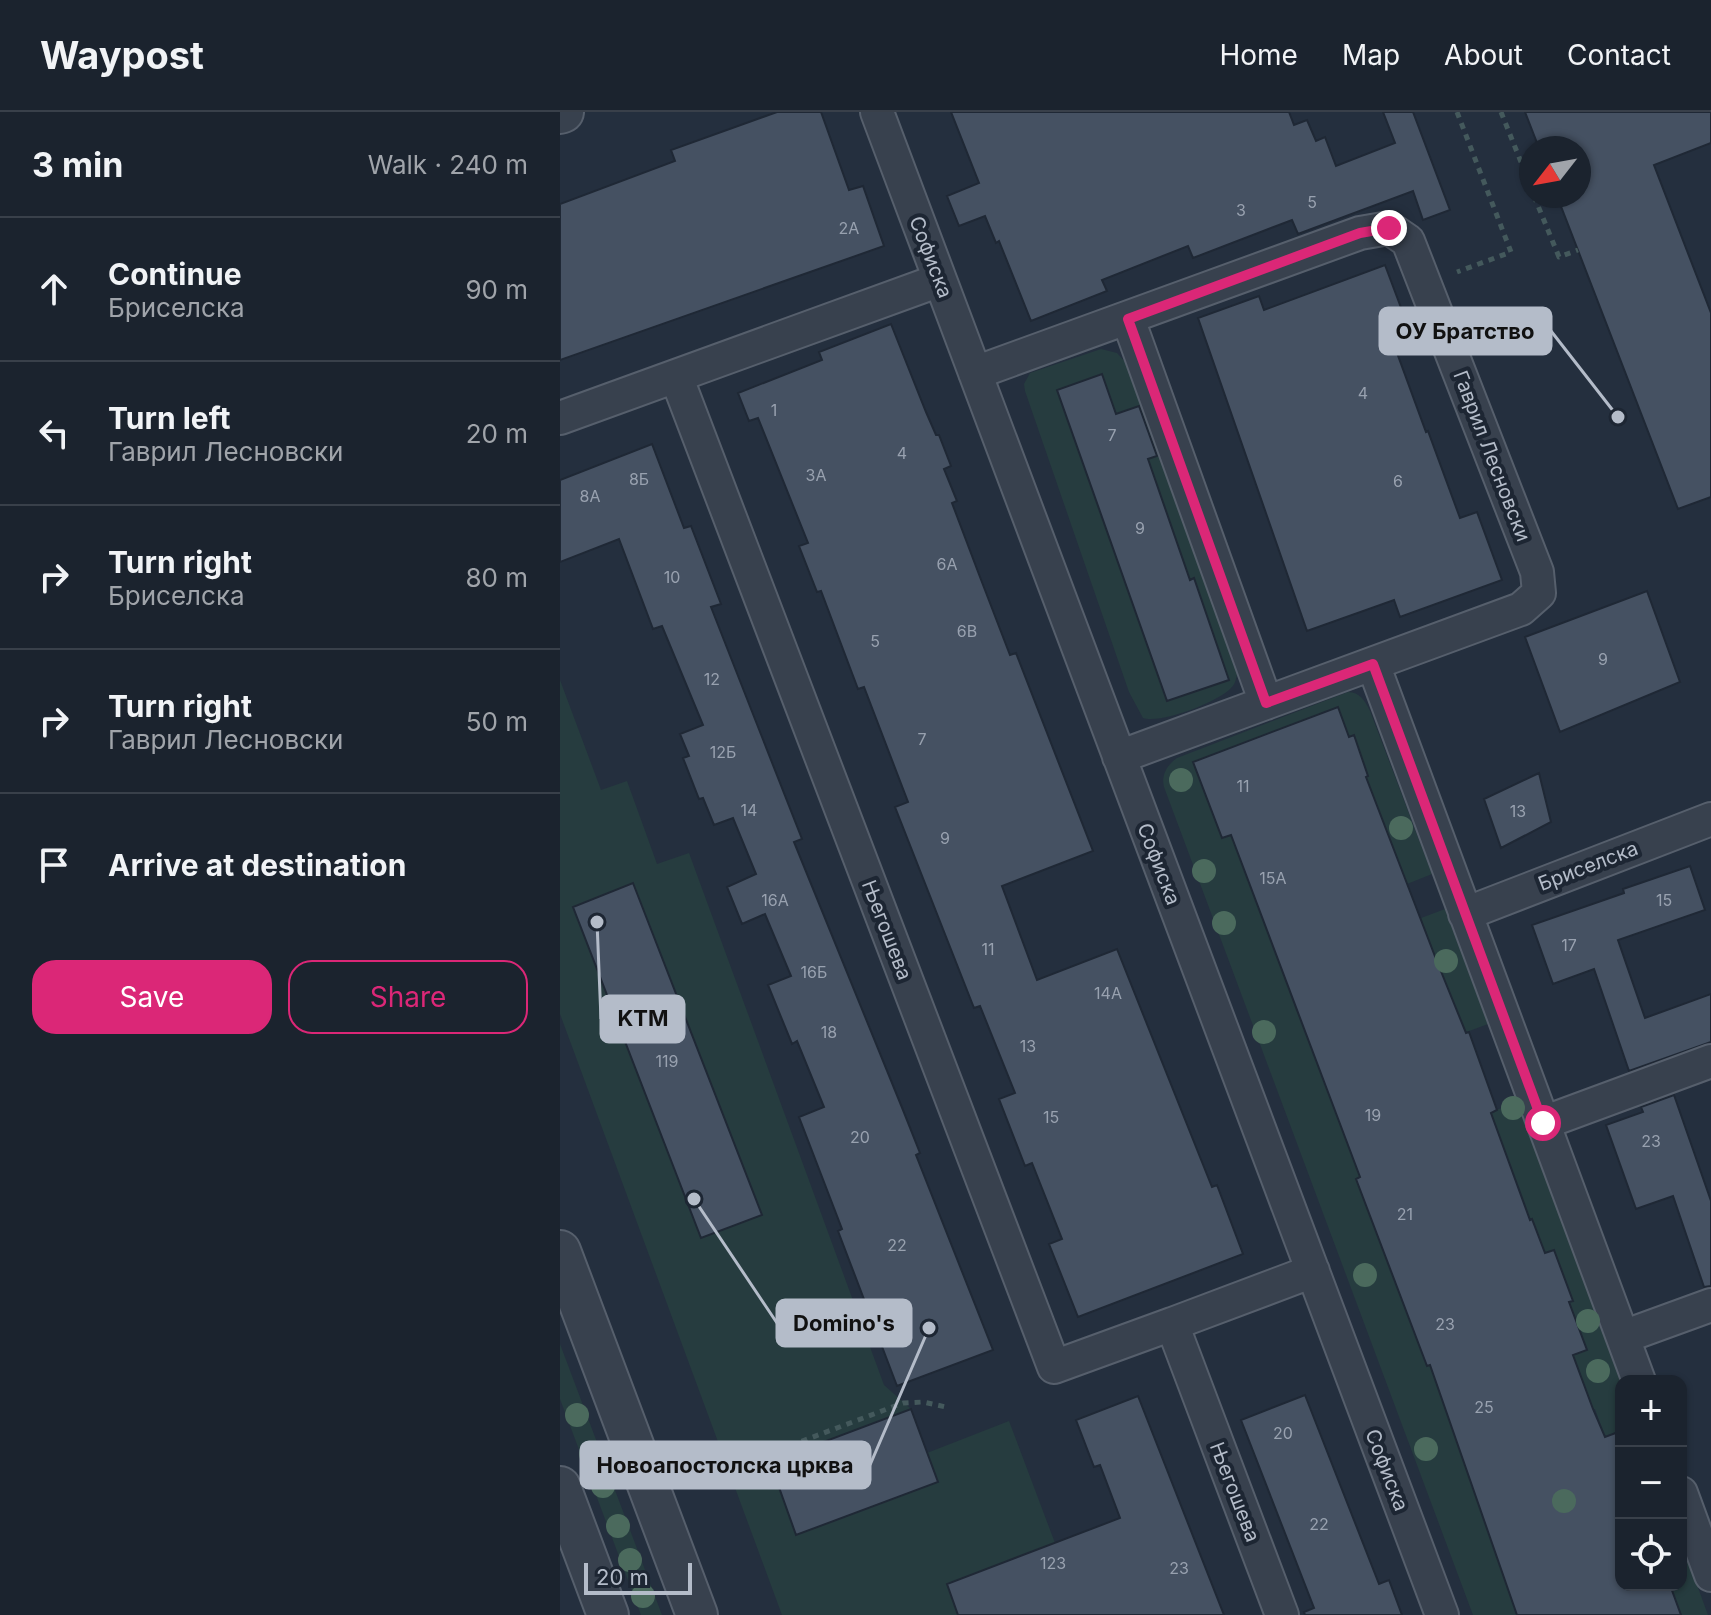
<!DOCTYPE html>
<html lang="en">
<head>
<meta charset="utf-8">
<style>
  body { margin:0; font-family:Inter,sans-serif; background:#242b36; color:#f1f3f6 }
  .controls { position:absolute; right:24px; bottom:24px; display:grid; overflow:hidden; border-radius:16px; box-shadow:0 2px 6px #0004 }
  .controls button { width:72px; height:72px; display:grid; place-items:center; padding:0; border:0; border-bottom:2px solid #39404a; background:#1b232e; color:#f1f3f6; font:40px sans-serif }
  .compass { position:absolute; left:959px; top:24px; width:72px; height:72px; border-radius:50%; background:#1b232e; box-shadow:0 2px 6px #0004; rotate:239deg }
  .scale { position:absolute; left:24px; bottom:20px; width:108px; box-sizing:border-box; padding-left:8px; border:4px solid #b4bcc9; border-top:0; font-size:22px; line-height:28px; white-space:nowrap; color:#b4bcc9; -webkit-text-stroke:6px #1d2633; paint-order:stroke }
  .stop { position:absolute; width:24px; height:24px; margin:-18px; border:6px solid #db2777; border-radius:50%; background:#fff }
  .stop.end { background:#db2777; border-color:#fff; box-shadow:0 2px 8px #0008 }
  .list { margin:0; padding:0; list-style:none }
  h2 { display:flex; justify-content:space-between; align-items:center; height:104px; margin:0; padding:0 32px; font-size:34px }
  h2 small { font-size:26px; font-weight:400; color:#a0a4aa }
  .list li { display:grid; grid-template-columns:52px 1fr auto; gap:24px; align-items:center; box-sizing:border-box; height:144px; padding:0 32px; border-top:2px solid #39404a }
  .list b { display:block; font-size:30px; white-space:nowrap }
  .list p { margin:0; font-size:26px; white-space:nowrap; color:#a0a4aa }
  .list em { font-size:26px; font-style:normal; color:#a0a4aa }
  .actions { display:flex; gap:16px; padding:24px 32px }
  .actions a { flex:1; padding:18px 0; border:2px solid #db2777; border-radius:24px; text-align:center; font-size:28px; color:#db2777 }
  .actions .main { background:#db2777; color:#fff }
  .icon { flex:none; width:44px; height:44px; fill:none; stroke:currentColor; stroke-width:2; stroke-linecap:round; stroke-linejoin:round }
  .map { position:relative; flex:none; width:1151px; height:1503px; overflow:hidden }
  header { display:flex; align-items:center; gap:48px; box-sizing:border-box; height:112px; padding:0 40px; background:#1b232e; border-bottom:2px solid #39404a }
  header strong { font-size:38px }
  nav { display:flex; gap:44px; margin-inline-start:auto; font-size:28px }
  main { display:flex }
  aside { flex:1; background:#1b232e }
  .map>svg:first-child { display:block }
  .green { fill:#263c3f; fill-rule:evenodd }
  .building { fill:#455162; stroke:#1f2835; stroke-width:2 }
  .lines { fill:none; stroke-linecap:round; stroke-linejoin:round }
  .minor-casing { stroke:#565f6c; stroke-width:36 }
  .tertiary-casing { stroke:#565f6c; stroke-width:44 }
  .path { stroke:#44595c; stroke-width:5; stroke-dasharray:6 6; stroke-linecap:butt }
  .minor { stroke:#38414e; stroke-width:32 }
  .tertiary { stroke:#38414e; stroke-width:40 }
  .tree { fill:#4b6a5d }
  .route { stroke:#db2777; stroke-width:10 }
  .labels { text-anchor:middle; stroke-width:8; stroke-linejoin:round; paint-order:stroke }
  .number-label { font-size:16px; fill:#98a1af }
  .street-label { font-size:20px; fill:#b4bcc9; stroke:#1d2633 }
  .leader { fill:none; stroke:#b4bcc9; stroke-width:3 }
  .callout-dot { fill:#b4bcc9; stroke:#1d2633; stroke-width:3 }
  .callout { fill:#b4bcc9; stroke:#b4bcc9; stroke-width:3 }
  .callout-label { font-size:22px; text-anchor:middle; font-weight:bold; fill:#111 }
</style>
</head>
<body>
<header>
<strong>Waypost</strong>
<nav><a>Home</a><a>Map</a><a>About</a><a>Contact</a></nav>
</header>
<main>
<aside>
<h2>3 min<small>Walk · 240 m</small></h2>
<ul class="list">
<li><svg class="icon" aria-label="ahead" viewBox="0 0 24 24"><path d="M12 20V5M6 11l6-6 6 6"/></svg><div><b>Continue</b><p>Бриселска</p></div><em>90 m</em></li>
<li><svg class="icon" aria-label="left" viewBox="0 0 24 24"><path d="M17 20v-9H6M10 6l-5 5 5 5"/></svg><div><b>Turn left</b><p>Гаврил Лесновски</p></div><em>20 m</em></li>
<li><svg class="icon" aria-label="right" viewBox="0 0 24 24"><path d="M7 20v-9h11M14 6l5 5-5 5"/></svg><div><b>Turn right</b><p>Бриселска</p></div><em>80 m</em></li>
<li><svg class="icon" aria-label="right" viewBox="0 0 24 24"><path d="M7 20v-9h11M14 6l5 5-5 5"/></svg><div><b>Turn right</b><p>Гаврил Лесновски</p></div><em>50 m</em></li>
<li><svg class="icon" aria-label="arrive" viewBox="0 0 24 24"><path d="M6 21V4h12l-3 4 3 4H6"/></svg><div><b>Arrive at destination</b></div></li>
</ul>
<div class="actions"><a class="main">Save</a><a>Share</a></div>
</aside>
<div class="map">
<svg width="1151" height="1503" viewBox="0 0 1151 1503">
  <rect width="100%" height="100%" fill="#242f3e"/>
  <path class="green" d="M541,237L557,241L568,253L678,559C676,565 676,572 671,576C658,590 601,612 583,606L569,580L465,279L464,272L470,261Z
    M0,568L41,678L67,669L97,752L129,741L324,1273L351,1297L210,1350L236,1422L378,1370L367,1341L449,1309L495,1431L387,1472L398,1503H222L0,902Z
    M788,580C800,580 805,589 810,599L872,762L847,772L822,708L676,736L726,870L790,846L793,854L729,879L793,1045L957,991L1062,1269L1061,1332L1057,1320L1045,1325L1035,1297L975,1317L1042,1432L1066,1503H913L604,675C601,663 607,653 617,646ZM837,1173L926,1232L867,1254Z
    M885,797L928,912L829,949L895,896L861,806Z
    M0,1232L102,1503H81L0,1287Z
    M1121,1429L1148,1503H1121L1110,1473H1121Z"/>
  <path class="building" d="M217,0H261L289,78L303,74L324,134L0,248V92L115,49L111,38Z
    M391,0H729L734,13L747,8L756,29L765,25L776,54L835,31L823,0H853L890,98L863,108L853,79L738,122L732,108L633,146L628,134L542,168L547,179L471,209L439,129L436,131L425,104L399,114L387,84L419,71Z
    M965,0H1151V31L1094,53L1151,201V385L1118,397L997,84H1019V36H979Z
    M825,153L843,201L825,208L866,320L868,319L900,406L917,400L942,468L840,505L834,488L747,519L638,206L699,184L704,198Z
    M331,212L366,300L376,323H379L391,354L384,357L397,389L392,391L420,465L450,543L456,541L533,739L442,774L477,868L557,837L652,1075L657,1073L683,1142L518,1205L489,1132L502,1127L472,1051L465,1054L439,987L455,981L420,894L414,896L335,695L348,690L304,575L298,577L261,479L257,480L239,434L248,431L198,306L189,309L178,281L262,248L259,240Z
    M542,262L556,302L579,294L597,344L588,347L630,468L634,466L669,568L607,589L497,278Z
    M92,332L124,416L131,414L161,492L151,495L242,727L234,730L343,998L360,1041L356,1043L433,1238L337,1274L278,1119L282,1117L239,1005L264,995L237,929L232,932L208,873L231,864L205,802L182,812L167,775L196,762L173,706L154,713L143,686L139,687L123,646L129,644L120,622L143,613L102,514L93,517L59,427L0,450V368Z
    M1087,479L1120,570L1000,620L965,525Z
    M778,595L789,625L794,623L808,664L806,665L876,847L906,921L909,920L937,998L931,1001L970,1108L972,1107L985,1141L994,1138L1013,1189L1009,1190L1027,1238L1013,1243L1033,1297L1045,1325L1061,1319V1473H1110L1121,1503H957L870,1253L867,1254L796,1067L800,1065L671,723L662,726L633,650Z
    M979,661L991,710L941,736L924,687Z
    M1130,754L1145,798L1058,828L1085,906L1151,882V930L1069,959L1034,857L993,872L972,813L1064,781L1063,777Z
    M73,771L202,1103L141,1126L13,795Z
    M1114,983L1151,1089V1174L1144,1175L1113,1084L1076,1097L1046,1013L1083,1000L1081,995Z
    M745,1283L819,1472L829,1468L842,1503H745L744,1500L754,1496L681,1308Z
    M578,1284L664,1503H398L387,1472L560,1406L540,1353L534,1355L516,1308Z
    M351,1297L378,1370L236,1423L210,1350Z"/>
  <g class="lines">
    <g class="minor-casing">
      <path id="minor" d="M317,0L882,1503
        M568,207L706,591
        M415,261L800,121L829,116L848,129L977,460L979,481L961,497L559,645
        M116,264L494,1255L612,1212L722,1503
        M0,306L380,168
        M813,552L1079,1269
        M905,802L1151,707
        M983,1011L1151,949
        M612,1212L753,1159
        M1063,1225L1151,1193
        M1121,1381L1151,1463"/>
    </g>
    <g class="tertiary-casing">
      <path id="tertiary" d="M0,1L3,0
        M0,1139L137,1503
        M0,1375L48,1503"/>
    </g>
    <path class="path" d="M897,0L951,140L897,160
      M941,0L971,75
      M974,84L999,145L1018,138
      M163,1359L343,1291L363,1290L386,1295"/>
    <use href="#minor" class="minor"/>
    <use href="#tertiary" class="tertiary"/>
  </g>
  <g class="tree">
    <circle cx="621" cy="668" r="12"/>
    <circle cx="841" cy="716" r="12"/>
    <circle cx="644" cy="759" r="12"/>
    <circle cx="664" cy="811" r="12"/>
    <circle cx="886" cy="849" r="12"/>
    <circle cx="704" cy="920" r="12"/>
    <circle cx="953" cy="996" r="12"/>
    <circle cx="805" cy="1163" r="12"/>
    <circle cx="1028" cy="1209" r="12"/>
    <circle cx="1038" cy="1259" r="12"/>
    <circle cx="17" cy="1303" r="12"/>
    <circle cx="866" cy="1337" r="12"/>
    <circle cx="31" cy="1342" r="12"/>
    <circle cx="43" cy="1374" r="12"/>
    <circle cx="1004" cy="1389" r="12"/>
    <circle cx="58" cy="1414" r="12"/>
    <circle cx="70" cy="1448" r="12"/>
    <circle cx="83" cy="1484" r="12"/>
  </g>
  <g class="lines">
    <path class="route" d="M829,116L800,121L568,207L706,591L813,552L983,1011"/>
  </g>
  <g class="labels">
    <g class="number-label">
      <text x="752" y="96">5</text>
      <text x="681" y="104">3</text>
      <text x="289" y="122">2А</text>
      <text x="803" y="287">4</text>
      <text x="214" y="304">1</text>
      <text x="552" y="329">7</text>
      <text x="342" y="347">4</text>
      <text x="256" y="369">3A</text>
      <text x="79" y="373">8Б</text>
      <text x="838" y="375">6</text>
      <text x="30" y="390">8А</text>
      <text x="580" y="422">9</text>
      <text x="387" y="458">6А</text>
      <text x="112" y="471">10</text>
      <text x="407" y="525">6B</text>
      <text x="315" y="535">5</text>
      <text x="1043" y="553">9</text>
      <text x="152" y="573">12</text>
      <text x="362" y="633">7</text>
      <text x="163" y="646">12Б</text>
      <text x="683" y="680">11</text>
      <text x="189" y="704">14</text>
      <text x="958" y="705">13</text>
      <text x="385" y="732">9</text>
      <text x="713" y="772">15А</text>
      <text x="215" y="794">16А</text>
      <text x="1104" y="794">15</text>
      <text x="1009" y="839">17</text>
      <text x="428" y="843">11</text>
      <text x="254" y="866">16Б</text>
      <text x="548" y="887">14А</text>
      <text x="269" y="926">18</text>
      <text x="468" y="940">13</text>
      <text x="107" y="955">119</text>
      <text x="813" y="1009">19</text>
      <text x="491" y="1011">15</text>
      <text x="300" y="1031">20</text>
      <text x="1091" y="1035">23</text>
      <text x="845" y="1108">21</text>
      <text x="337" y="1139">22</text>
      <text x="885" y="1218">23</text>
      <text x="924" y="1301">25</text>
      <text x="723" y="1327">20</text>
      <text x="759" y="1418">22</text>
      <text x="493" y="1457">123</text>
      <text x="619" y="1462">23</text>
    </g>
    <g class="street-label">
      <text transform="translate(371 145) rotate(69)" y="7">Софиска</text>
      <text transform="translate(932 344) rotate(69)" y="7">Гаврил Лесновски</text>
      <text transform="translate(599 752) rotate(69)" y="7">Софиска</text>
      <text transform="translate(1028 754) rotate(-21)" y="7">Бриселска</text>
      <text transform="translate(327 818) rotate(69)" y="7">Његошева</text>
      <text transform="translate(827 1358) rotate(69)" y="7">Софиска</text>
      <text transform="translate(675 1380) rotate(69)" y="7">Његошева</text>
    </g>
  </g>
  <path class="leader" d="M1058 305L991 219M37 810L41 907M134 1087L217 1211M369 1216L310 1353"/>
  <g class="callout-dot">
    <circle cx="1058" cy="305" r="8"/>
    <circle cx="37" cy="810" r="8"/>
    <circle cx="134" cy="1087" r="8"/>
    <circle cx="369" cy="1216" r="8"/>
  </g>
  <g class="callout">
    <rect x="820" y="196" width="171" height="46" rx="8"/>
    <rect x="41" y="884" width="83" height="46" rx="8"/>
    <rect x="217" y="1188" width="134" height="46" rx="8"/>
    <rect x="21" y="1330" width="289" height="46" rx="8"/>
  </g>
  <g class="callout-label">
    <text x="905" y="227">ОУ Братство</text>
    <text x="83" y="914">KTM</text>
    <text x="284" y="1219">Domino's</text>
    <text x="165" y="1361">Новоапостолска црква</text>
  </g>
</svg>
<div class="controls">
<button>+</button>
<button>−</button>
<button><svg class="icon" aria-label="locate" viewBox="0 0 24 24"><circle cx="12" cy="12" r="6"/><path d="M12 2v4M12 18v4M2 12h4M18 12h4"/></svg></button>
</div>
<svg class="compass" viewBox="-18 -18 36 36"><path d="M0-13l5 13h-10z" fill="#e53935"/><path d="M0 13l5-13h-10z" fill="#a0a4aa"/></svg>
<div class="scale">20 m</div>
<div class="stop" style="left:983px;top:1011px"></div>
<div class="stop end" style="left:829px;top:116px"></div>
</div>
</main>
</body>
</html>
